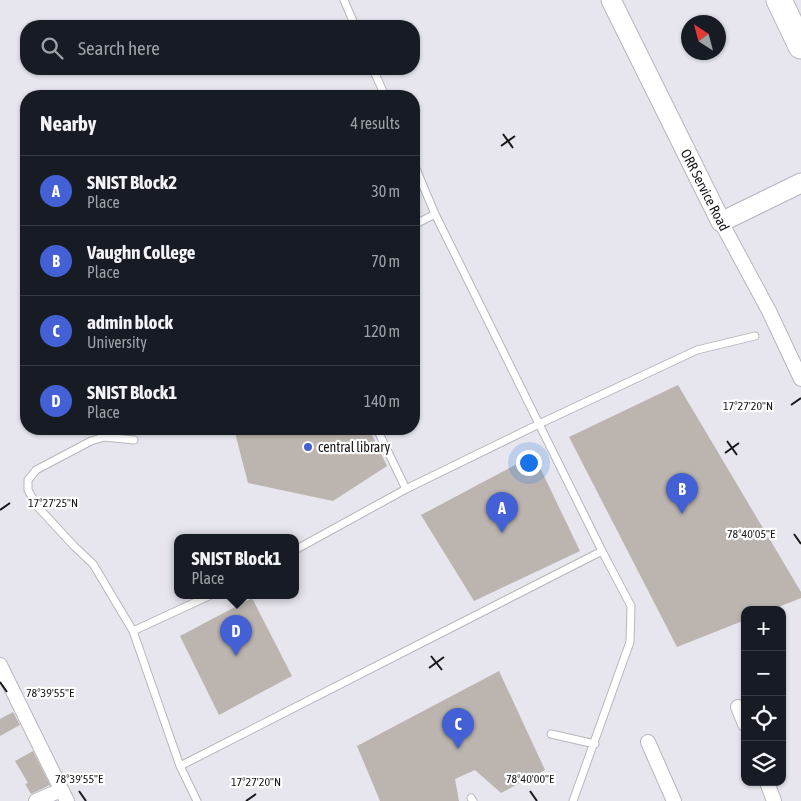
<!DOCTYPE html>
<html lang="en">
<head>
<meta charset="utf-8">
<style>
  body { margin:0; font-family:"Asap Condensed",sans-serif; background:#20242c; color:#f1f3f6 }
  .controls { position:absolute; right:15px; bottom:15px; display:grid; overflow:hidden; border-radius:10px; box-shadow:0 1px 4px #0004 }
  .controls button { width:45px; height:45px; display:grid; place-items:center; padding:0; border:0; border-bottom:1px solid #363941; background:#171b24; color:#f1f3f6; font:25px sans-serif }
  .compass { position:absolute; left:681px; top:15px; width:45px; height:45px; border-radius:50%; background:#171b24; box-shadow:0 1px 4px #0004; rotate:324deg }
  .you { position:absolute; left:528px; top:462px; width:18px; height:18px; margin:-12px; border:4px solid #fff; border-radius:50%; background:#1a73e8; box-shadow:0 0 0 8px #1a73e833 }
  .badge { display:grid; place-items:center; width:32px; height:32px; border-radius:50%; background:#4361d4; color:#fff; font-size:16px; font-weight:700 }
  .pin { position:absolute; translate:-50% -41px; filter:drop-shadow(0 1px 2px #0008) }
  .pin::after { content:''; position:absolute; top:26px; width:18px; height:15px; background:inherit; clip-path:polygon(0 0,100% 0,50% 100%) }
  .popup { position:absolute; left:174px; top:534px; width:125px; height:65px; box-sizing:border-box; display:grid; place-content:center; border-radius:10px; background:#171b24; filter:drop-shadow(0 1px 4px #0005); font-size:16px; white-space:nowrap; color:#9ea1a6 }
  .popup b { font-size:19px; color:#f1f3f6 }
  .popup::after { content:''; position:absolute; left:50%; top:100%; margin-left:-10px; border:10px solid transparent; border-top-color:#171b24 }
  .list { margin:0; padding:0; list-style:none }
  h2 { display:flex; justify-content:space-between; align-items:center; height:65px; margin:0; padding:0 20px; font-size:21px }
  h2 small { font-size:16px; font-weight:400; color:#9ea1a6 }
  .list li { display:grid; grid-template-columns:32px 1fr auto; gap:15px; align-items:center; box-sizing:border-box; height:70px; padding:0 20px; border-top:1px solid #363941 }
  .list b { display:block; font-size:19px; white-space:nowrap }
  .list p { margin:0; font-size:16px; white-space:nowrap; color:#9ea1a6 }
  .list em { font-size:16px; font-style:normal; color:#9ea1a6 }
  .icon { flex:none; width:28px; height:28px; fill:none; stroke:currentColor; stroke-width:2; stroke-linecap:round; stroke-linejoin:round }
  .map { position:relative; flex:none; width:801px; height:801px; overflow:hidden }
  .search { position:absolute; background:#171b24; box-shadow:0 1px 4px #0004; left:20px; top:20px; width:400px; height:55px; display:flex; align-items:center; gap:12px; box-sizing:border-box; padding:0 18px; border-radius:20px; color:#9ea1a6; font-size:19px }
  .panel { position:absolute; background:#171b24; box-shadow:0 1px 4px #0004; left:20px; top:90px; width:400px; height:345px; border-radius:20px }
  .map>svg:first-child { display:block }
  .building { fill:#bcb5af }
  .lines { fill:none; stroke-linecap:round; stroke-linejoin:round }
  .lane-casing { stroke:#b7b5bd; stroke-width:9 }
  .street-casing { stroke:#b7b5bd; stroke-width:16 }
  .secondary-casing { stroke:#b7b5bd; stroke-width:21 }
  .highway-casing { stroke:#b7b5bd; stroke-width:27 }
  .lane { stroke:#fff; stroke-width:7 }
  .street { stroke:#fff; stroke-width:14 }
  .secondary { stroke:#fff; stroke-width:19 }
  .highway { stroke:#fff; stroke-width:25 }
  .ticks { fill:none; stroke:#18181a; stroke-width:2 }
  .poi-dot { fill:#4361d4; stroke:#fff; stroke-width:2 }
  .labels { text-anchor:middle; stroke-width:4.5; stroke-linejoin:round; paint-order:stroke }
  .street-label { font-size:14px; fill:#18181a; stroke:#fff }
  .poi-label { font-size:14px; fill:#18181a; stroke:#fff; text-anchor:start }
  .ticks-label { font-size:12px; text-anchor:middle; fill:#18181a; stroke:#fff; stroke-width:4.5; stroke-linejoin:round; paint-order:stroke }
</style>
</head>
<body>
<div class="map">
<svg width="801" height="801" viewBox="0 0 801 801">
  <rect width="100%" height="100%" fill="#e7e5ed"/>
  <path class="building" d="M678,385L801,592V598L771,610H745V620L677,647L569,437Z
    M234,429H369L387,466L333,501L248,483Z
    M534,455L580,551L474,601L421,515Z
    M252,598L292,676L219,715L180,636Z
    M499,671L545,770L501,793L475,770L455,779L459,801H380L357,746Z
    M13,712L20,725L0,736V719Z
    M33,751L50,785L31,794L25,784L28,783L15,761Z"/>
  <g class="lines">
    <g class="lane-casing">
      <path id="lane" d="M344,0L355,26
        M373,69L385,96
        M414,225L435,214
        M377,429L406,489
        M134,440L104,437L91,441L36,470L28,480V490L37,506L74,546L93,564L133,631L180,766L197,801
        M295,550L406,489L539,424L697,350L755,336
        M133,631L211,595
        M551,734L595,744
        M180,766L602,551L435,214L414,164
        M471,798L473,801
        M573,801L630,642L631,606L602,551"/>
    </g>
    <g class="street-casing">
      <path id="street" d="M721,222L769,311L801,379
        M0,665L67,801
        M738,707L745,724
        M648,742L674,801
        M767,782L774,801
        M36,801L61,790"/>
    </g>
    <g class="secondary-casing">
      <path id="secondary" d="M611,0L721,222L801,183"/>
    </g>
    <g class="highway-casing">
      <path id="highway" d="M779,0L801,46"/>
    </g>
    <use href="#lane" class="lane"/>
    <use href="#street" class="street"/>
    <use href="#secondary" class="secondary"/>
    <use href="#highway" class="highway"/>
  </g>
  <path class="ticks" d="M503,134L513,148M501,146L515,136M791,405L801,398M727,441L737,455M725,453L739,443M0,510L10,503M794,534L801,544M431,656L442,670M429,668L444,657M0,682L7,692M79,791L86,801M530,791L537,801M246,801L256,794"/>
  <circle class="poi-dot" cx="308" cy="447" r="5"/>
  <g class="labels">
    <g class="street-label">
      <text transform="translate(705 190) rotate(63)" y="5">ORR Service Road</text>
    </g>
    <g class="poi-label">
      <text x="318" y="452">central library</text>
    </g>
  </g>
  <g class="ticks-label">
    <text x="748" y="410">17°27'20"N</text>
    <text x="53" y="507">17°27'25"N</text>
    <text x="751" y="538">78°40'05"E</text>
    <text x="50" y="697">78°39'55"E</text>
    <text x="79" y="783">78°39'55"E</text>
    <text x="530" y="783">78°40'00"E</text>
    <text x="256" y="786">17°27'20"N</text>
  </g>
</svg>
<div class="controls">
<button>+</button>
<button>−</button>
<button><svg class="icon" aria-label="locate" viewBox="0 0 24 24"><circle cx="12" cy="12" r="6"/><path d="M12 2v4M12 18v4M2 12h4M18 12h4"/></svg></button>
<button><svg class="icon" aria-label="layers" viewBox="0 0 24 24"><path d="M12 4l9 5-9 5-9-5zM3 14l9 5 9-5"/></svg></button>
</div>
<svg class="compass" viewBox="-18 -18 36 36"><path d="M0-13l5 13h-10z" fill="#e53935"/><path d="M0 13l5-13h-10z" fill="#9ea1a6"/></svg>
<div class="you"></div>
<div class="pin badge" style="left:502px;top:533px">A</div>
<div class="pin badge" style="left:682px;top:514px">B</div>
<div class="pin badge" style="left:458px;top:749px">C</div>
<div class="pin badge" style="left:236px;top:656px">D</div>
<div class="popup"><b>SNIST Block1</b>Place</div>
<div class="search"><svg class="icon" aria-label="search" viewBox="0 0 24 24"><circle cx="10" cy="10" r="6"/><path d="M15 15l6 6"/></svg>Search here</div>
<section class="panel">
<h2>Nearby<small>4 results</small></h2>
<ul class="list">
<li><span class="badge">A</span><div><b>SNIST Block2</b><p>Place</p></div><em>30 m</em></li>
<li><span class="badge">B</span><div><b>Vaughn College</b><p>Place</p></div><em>70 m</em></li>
<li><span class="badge">C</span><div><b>admin block</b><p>University</p></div><em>120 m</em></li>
<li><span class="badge">D</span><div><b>SNIST Block1</b><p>Place</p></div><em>140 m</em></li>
</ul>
</section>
</div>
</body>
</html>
